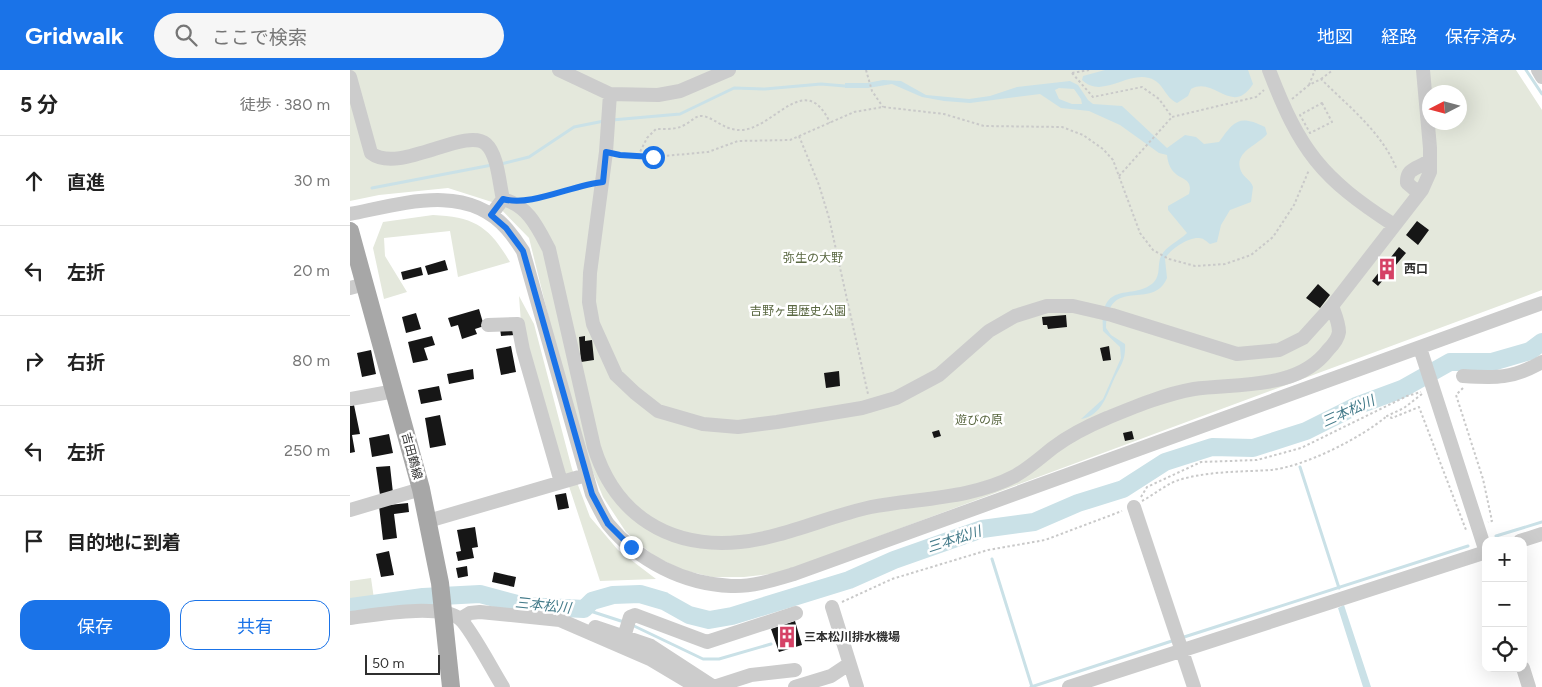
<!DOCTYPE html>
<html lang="ja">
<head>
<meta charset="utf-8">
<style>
  body { margin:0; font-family:Figtree,"Noto Sans JP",sans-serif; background:#f6f6f6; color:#222 }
  .controls { position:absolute; right:15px; bottom:15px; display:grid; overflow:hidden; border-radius:10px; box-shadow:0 5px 20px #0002 }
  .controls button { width:45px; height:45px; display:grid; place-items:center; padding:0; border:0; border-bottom:1px solid #e0e0e0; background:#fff; color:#222; font:25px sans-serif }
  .compass { position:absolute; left:1072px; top:15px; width:45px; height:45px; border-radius:50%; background:#fff; box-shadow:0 5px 20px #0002; rotate:264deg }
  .scale { position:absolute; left:15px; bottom:12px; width:75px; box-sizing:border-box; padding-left:5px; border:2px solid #2f2f2f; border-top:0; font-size:14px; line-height:18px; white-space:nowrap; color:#2f2f2f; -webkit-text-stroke:4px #fff; paint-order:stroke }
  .stop { position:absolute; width:15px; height:15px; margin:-11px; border:4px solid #1a73e8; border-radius:50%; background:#fff }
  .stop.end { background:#1a73e8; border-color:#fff; box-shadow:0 1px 5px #0008 }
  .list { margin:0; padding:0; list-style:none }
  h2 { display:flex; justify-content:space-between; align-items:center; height:65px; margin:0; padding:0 20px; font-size:21px }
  h2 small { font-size:16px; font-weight:400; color:#767676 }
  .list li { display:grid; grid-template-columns:32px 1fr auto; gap:15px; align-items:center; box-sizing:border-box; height:90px; padding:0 20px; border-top:1px solid #e0e0e0 }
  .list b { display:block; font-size:19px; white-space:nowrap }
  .list em { font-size:16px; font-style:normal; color:#767676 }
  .actions { display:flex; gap:10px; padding:15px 20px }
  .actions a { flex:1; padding:11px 0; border:1px solid #1a73e8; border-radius:15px; text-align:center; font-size:18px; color:#1a73e8 }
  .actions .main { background:#1a73e8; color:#fff }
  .icon { flex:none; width:28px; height:28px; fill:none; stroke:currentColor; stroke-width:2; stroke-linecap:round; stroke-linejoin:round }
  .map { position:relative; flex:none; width:1192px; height:617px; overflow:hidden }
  header { display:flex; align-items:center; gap:30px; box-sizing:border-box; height:70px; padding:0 25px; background:#1a73e8; color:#fff }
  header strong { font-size:24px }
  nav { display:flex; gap:28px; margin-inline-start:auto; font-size:18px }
  .search { width:350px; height:45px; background:#f6f6f6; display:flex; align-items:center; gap:12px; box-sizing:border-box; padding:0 18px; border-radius:28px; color:#767676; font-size:19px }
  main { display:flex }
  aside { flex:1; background:#fff }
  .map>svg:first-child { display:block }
  .green { fill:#e4e8dc; fill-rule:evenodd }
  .water { fill:#cae1e7; fill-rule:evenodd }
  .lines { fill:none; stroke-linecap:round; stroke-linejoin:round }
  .stream { stroke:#cae1e7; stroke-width:3 }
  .river { stroke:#cae1e7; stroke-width:18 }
  .building { fill:#161616 }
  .path { stroke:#c9c9c9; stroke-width:2; stroke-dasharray:2.5 2.5; stroke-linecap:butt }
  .minor { stroke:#ccc; stroke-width:14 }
  .major { stroke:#a7a7a7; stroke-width:18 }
  .route { stroke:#1a73e8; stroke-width:6 }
  .labels { text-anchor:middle; stroke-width:5; stroke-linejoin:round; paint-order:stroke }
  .park-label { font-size:12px; fill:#596741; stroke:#fff }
  .poi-label { font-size:12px; font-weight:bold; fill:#2f2f2f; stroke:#fff; text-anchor:start }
  .street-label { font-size:12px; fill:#2f2f2f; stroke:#fff }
  .water-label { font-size:14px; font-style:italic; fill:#447b8a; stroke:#fff }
</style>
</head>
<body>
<header>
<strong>Gridwalk</strong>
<div class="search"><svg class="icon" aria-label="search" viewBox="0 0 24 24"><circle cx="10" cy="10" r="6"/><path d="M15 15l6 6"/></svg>ここで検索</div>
<nav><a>地図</a><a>経路</a><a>保存済み</a></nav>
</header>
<main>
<aside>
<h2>5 分<small>徒歩 · 380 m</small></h2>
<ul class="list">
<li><svg class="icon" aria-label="ahead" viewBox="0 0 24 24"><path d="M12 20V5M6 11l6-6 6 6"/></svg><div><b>直進</b></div><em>30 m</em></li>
<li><svg class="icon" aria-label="left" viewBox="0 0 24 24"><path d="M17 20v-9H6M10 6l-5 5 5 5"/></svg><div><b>左折</b></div><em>20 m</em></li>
<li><svg class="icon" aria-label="right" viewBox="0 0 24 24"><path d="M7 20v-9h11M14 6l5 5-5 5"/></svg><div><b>右折</b></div><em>80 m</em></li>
<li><svg class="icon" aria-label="left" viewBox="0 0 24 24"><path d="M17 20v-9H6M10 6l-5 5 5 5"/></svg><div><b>左折</b></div><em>250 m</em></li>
<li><svg class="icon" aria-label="arrive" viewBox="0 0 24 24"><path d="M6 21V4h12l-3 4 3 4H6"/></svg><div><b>目的地に到着</b></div></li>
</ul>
<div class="actions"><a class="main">保存</a><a>共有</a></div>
</aside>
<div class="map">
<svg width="1192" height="617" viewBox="0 0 1192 617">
  <rect width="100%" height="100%" fill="#fff"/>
  <path class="green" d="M0,0H1166L1192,40V220L430,503L394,507H362L333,500L304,486L276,462L253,427L240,395L203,265L179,168L145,133L98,118L29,125L0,131ZM1080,22H1110V52H1080Z
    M83,145C124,147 139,156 160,192L108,207L100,161L34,168L35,186L57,222L34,229L23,178L33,152Z
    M169,226L184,254L222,399L240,447L268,480L306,509L250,511L216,407L171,253Z
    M21,508L24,529L0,532V511Z"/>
  <path class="water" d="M755,0H898L903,14C882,47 865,6 841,19L838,26L827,33C814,27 814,12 799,8C776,2 752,29 732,10L733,6Z
    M533,10L551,11L576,25L619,29L640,26L667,17L720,11L728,15L738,30L743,34L772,36L817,78L835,65L846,67L854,74L869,72C884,51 889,44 915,57L917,64C907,76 883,82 891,101C894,108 901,110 903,117L901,132L880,140L871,155L867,172L860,174C856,171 853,168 849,168C838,167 819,180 815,189L817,208C803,242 758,204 756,258L761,265L775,274C776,289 771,295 765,307C757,324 752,346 731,349L753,329L771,288L770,277L753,261C749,207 784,232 804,212C811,204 807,195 811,186C816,176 829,171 837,163L818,140V136L839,124C845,102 820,115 817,85L809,83L770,55L739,41L711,38L690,24L620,33L594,31L572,27L542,14L518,18H495V13H517ZM709,18L724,19L731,29L732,34H722L709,29L705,20Z
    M994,535L1021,617H1013L988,538Z"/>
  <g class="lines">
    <path class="stream" d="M1176,0L1192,24
      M262,50L330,44L384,18L415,19L471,14L495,16
      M151,94L179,87L224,57L254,51
      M22,118L142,95
      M950,397L989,518
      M1146,466L1192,452
      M642,489L682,617
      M234,539L274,552
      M282,555L353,589H369L421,574
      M831,568L1118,476
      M681,617L825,570"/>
    <path class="river" d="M0,537L73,527L130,524L175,536L234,539L242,531L263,525L290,524L314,531L339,545L359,550L382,546L499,510L544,490L632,459L684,452L728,433L773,419L815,392L862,377L903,378L956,361L1006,336L1052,319L1100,292H1142L1180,281L1192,272"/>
  </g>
  <path class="building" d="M1067,151L1079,160L1068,175L1056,165Z
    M1049,177L1056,183L1028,216L1022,211Z
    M95,190L98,200L78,205L75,196Z
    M71,197L73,205L53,210L51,202Z
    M968,214L980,225L970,238L956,228Z
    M129,239L134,256L125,259L127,264L112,269L108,255L101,257L98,248Z
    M66,243L71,259L56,263L52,247Z
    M716,245L717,257L698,259L697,255H693L692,247Z
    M164,257L165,265L151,266L150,258Z
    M82,266L85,275L74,278L78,290L63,293L58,272Z
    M235,266V271L242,270L244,290L231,292L229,267Z
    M161,276L166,302L151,305L146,279Z
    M759,276L761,290L753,291L750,278Z
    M21,280L26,304L12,307L7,283Z
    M123,299L124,309L99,314L97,304Z
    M489,301L490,316L476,318L474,303Z
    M89,316L92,330L71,334L68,320Z
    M4,335L10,364L2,365L5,382L0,383V336Z
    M90,345L96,375L80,378L75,348Z
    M589,360L591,366L584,368L582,362Z
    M782,361L784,369L775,371L773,363Z
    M39,364L43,383L22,387L19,368Z
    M40,396L43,423L30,425L26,397Z
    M216,423L219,438L208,440L205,425Z
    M58,433L59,442L44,444L47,468L33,470L29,436Z
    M125,457L128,477L122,478L124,488L108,491L106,482L111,481L107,460Z
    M39,481L44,505L31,507L26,484Z
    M117,496L118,506L108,508L106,498Z
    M144,502L166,507L164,517L142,512Z
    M445,551L452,575L429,582L421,559Z"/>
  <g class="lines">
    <path class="path" d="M516,0L522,21L533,37
      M722,3L743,27L792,17L809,29L822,47L906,27L914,20
      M722,3L739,0
      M971,9L983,0
      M959,15L965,0
      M942,29L959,15L971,9C998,36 1033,63 1047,100
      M972,33L982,52L960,63L950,45Z
      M449,66L469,115L479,148L518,324
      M267,85L303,87L358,82L388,71L440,70L504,42L533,37L594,44L634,56L712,57L733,65L753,79L763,90L790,163L803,180L819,189L845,196L875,194L901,185L923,167L944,135L959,100
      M288,86L297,68L306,59C316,59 327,60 336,54C342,51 346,45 353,46C367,49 374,61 393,60C426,56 456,0 480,53
      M769,106L822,47
      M180,129L240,113
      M1113,318L1106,325L1133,409L1142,451L1138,452
      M1072,324L1054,338L1037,346L1042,348L1069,337L1116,460
      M791,427L797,417L851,392L907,390L951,378L1057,326L1071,322
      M792,431C805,424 819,412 832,409C862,401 890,402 920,400C954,397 1011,368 1037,346
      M492,532L542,509L638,480L695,470L772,441"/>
    <path class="minor" d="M209,0L260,24L308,25L330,21L379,0
      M919,0C950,81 971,108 1044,155
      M1073,0L1080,78V102L1072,120L1064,119L1057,113C1056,97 1069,99 1080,90
      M1188,0L1192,7
      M0,7L21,83C49,105 116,56 136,74C148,85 149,113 153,129
      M260,24L256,82L240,203L239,232L243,254L266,305L285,323L308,341L353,354L388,357L427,352L512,338L546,328L589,305L639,261L665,246L697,236H723L762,245L887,284L929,280L953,268L982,236L1072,120
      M0,144C51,134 117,112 157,159C163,166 168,173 173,181L242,424C247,434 252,445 258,454C288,491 334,514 381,516C402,517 424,510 444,504L1192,233
      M141,145L153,129C178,136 187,156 199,179L244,377C265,445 319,479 390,472C432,468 479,446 521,437C568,428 621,429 665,406C679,398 691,387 704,377C720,365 738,356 757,348C784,337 815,324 844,319C888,313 948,320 978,280C983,275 988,269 989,262C989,253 985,244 982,236
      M0,218L15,214
      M138,255L168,254L173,280L211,412
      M1070,278L1136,482
      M1113,306C1146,308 1162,309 1192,292
      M0,329L45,321
      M784,437L844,617
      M0,440L71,419
      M78,451L236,405
      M1170,471L1192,464
      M482,537L507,617
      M0,548C25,545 90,533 110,549C120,557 144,603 153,617
      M110,549L120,543L130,542L210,550L300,589L347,617
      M245,557L301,576L364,617L401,605L445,600
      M274,567L280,547L285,545L357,572L446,543
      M1173,598L1179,617
      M445,617L481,606L499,594
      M719,617L1136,482"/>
    <path class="major" d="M0,161L71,419L90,513L101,617"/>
  </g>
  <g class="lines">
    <path class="route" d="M281,477L258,454L242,424L173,181L156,158L141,145L153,129C181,137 222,115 253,112L256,82L270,85L303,87"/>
  </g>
  <defs>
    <g id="building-bare" transform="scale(1.725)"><path d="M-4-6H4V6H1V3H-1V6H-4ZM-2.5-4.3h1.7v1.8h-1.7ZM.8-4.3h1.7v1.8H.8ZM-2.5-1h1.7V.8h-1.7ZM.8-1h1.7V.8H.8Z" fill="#d54266" stroke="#fff" stroke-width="2.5" paint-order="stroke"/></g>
  </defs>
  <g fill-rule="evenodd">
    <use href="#building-bare" x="1037" y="199"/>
    <use href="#building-bare" x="437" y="567"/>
  </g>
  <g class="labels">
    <g class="park-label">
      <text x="463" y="192">弥生の大野</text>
      <text x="448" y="245">吉野ヶ里歴史公園</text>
      <text x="629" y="354">遊びの原</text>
    </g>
    <g class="poi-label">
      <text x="1054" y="203">西口</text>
      <text x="454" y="571">三本松川排水機場</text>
    </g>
    <g class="street-label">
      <text transform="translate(62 386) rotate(75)" y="4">吉田鶴線</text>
    </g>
    <g class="water-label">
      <text transform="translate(998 341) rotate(-24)" y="5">三本松川</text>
      <text transform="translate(604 469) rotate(-18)" y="5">三本松川</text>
      <text transform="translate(193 535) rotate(6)" y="5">三本松川</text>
    </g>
  </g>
</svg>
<div class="controls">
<button>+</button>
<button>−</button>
<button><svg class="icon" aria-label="locate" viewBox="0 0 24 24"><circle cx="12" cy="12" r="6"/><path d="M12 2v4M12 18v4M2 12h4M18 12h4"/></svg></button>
</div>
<svg class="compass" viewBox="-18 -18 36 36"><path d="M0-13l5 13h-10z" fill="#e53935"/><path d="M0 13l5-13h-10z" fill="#767676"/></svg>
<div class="scale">50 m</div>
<div class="stop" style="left:303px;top:87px"></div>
<div class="stop end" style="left:281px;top:477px"></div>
</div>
</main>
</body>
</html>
